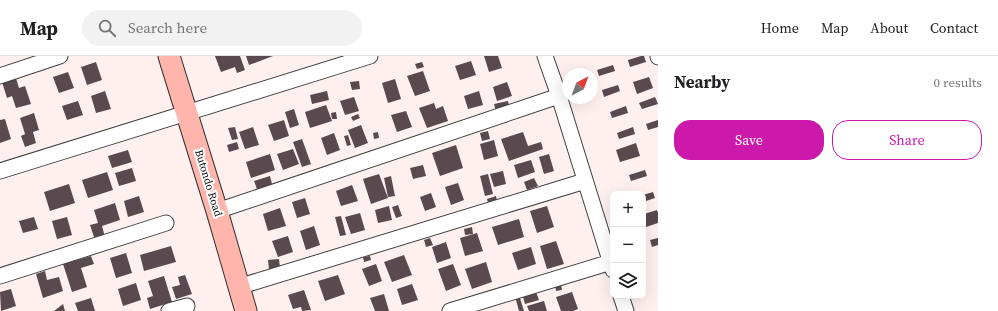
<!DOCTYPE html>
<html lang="en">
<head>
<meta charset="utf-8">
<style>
  body { margin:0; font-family:"Source Serif 4",serif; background:#f2f2f2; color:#202124 }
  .controls { position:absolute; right:12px; bottom:12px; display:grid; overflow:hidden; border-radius:8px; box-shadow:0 4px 16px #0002 }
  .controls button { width:36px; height:36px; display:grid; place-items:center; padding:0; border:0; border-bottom:1px solid #e0e0e0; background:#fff; color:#202124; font:20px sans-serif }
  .compass { position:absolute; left:562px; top:12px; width:36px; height:36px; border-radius:50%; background:#fff; box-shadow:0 4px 16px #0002; rotate:41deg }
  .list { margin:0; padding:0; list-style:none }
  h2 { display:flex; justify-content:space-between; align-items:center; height:52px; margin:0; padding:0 16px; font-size:17px }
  h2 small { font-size:13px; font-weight:400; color:#757577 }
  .actions { display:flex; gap:8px; padding:12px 16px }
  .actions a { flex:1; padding:9px 0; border:1px solid #cc18ab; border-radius:16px; text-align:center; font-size:14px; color:#cc18ab }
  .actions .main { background:#cc18ab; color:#fff }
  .icon { flex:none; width:22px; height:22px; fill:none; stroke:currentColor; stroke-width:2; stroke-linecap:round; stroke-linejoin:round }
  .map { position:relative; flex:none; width:658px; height:255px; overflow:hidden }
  header { display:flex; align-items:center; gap:24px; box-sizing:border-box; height:56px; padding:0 20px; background:#fff; border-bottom:1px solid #e0e0e0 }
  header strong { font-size:19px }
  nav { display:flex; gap:22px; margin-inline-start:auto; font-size:14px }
  .search { width:280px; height:36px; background:#f2f2f2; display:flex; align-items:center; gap:10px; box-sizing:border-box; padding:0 14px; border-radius:22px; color:#757577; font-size:15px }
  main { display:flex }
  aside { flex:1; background:#fff }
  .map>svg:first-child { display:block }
  .building { fill:#584a4f }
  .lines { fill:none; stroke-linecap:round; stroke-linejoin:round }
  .street-casing { stroke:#414141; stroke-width:17 }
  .secondary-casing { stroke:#303030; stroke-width:23 }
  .street { stroke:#fff; stroke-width:15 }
  .secondary { stroke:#ffb5ab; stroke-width:21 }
  .labels { text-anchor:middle; stroke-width:4; stroke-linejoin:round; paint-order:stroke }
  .street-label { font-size:11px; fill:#0e0e0e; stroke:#fff }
</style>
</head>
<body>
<header>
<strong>Map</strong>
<div class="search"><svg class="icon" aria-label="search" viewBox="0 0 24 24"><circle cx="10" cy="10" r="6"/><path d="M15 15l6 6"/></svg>Search here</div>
<nav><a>Home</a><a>Map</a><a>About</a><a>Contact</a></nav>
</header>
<main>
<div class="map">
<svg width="658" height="255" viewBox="0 0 658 255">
  <rect width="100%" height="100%" fill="#fff0f0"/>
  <path class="building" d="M215,0H240L245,14L237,17L235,11L221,16Z
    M246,0H273L249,9Z
    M484,0H498L502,12L489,16Z
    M641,0H644L646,6L630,11L628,4Z
    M471,5L476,19L460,24L455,10Z
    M96,6L102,24L87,29L81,11Z
    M422,6L424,11L417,13L415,8Z
    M613,9L615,15L599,20L597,14Z
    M423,15L430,35L415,40L407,20Z
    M68,16L74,32L59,37L53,21Z
    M649,21L653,32L637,38L633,26Z
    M16,22L19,32L25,30L31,48L16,52L12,40L7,42L2,26Z
    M395,23L401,43L388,47L382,27Z
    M359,25L360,33L352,34L350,26Z
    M507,26L512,40L497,45L493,31Z
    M618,29L620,35L604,41L602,34Z
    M105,35L111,53L96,57L91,40Z
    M327,35L329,44L312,48L310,39Z
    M479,35L483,49L468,53L464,40Z
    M354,41L359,55L345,59L340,45Z
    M655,41L658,48L642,53L639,47Z
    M78,45L83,59L67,64L62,50Z
    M508,45L510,53L496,56L494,48Z
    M434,47L436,53L443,50L448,65L427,72L419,52Z
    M326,49L332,65L310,72L305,56Z
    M626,50L628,57L612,62L610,56Z
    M294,53L299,69L290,72L285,56Z
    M406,55L412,71L397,76L391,59Z
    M336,56L337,63H332L331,57Z
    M34,57L39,74L33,76L36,87L25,91L21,80L25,78L20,62Z
    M358,58L360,62L353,65L351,61Z
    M5,63L11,83L0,87V64Z
    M284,64L289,80L274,85L268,69Z
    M658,64V71L648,74L646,68Z
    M361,69L368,87L355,92L348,74Z
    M235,71L238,83L232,84L228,72Z
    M253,71L259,89L245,93L239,76Z
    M633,71L635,78L619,83L617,77Z
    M488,75L490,83L482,85L480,77Z
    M378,76L379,82L374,83L373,77Z
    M523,76L528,90L541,86L543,93L509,105L501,83Z
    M334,77L340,94L327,99L321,82Z
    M348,79L351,89L347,90L344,80Z
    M302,83L311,108L302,111L293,86Z
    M494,84L498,100L484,104L480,88Z
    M237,86L239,93L229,96L227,89Z
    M636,87L640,100L620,106L616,94Z
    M456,89L463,112L440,120L432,97Z
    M293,93L299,108L283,114L277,98Z
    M128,94L132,106L112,112L108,100Z
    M270,98L275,114L251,122L246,106Z
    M549,98L554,115L544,118L539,101Z
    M531,104L535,116L518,122L514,109Z
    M423,109L426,120L413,123L410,112Z
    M132,112L136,125L119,130L115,117Z
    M645,114L647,120L631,125L629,119Z
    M503,115L506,128L494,131L490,118Z
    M107,116L113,134L88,142L82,124Z
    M379,118L388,142L371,148L363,123Z
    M488,118L493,138L485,140L480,120Z
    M270,120L272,128L257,133L254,125Z
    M391,120L395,140L388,141L384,122Z
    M534,122L538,130L527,134L524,126Z
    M458,127L464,144L451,149L445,131Z
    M69,128L75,147L50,155L44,136Z
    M352,129L358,145L341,150L336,135Z
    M653,136L655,142L643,146V139Z
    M431,137L436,151L425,155L420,141Z
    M139,140L144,156L128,161L124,145Z
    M496,140L497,145L488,147L487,143Z
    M305,142L310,158L297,162L292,146Z
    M115,147L120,164L102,170L105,181L95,184L90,169L98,167L94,154Z
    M398,149L402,160L396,162L392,151Z
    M389,150L392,164L378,167L375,154Z
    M547,150L554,171L537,177L530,155Z
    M280,152L286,170L268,175L263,158Z
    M657,154L658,157V167L643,172V155L644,158Z
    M360,157L365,174L351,178L345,161Z
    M341,160L346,179L340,180L335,161Z
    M34,161L38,173L23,177L19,165Z
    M67,161L72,179L57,183L52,165Z
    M519,163L524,181L498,189L492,171Z
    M314,170L320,189L306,194L300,175Z
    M472,171L473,178L465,179L464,173Z
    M477,177L483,195L465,200L460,182Z
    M288,180L293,196L278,201L272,185Z
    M430,182L433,189L426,191L424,184Z
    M658,182V189L652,191L650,184Z
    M556,185L564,208L547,213L540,190Z
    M446,186L451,202L437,207L432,191Z
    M171,190L176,206L144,215L140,199Z
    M531,191L536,208L518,214L512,197Z
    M126,197L132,217L116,222L110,202Z
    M404,199L412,219L392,226L384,206Z
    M91,200L94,208L81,212L87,231L72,236L63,208Z
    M370,200L371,204L364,206L363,201Z
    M279,203L280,212L269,214L268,204Z
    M486,206L492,226L472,233L465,213Z
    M376,208L382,225L369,230L362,213Z
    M453,208L461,229L446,235L438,213Z
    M45,215L47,224L59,221L63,235L43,242L36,218Z
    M185,219L192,238L176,243L172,231L180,229L178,221Z
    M338,219L345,238L325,245L318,225Z
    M164,220L172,246L150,253L147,242L153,240L148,225Z
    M136,227L141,244L123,250L118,233Z
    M412,228L418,244L402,249L397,233Z
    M561,228L562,234L556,235L555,229Z
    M11,233L16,250L1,255L0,236Z
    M304,234L311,254L302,255L301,251L293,253L288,239Z
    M536,236L539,244L525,248L523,241Z
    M572,236L578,253L573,255H561L556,241Z
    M384,238L389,255H375L370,242Z
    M519,239L524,255H519L515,240Z
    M91,242L95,255H78L75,247Z
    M544,245L547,255H529L527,250Z
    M63,248L65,255H54Z"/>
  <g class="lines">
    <g class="street-casing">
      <path id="street" d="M545,0L559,40L613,214
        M658,0V1
        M0,20L60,0
        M0,115L370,0
        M217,155L559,40
        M0,220L166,167
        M238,231L585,125
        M621,240L626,255
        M169,255L187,250
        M450,255L611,206"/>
    </g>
    <g class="secondary-casing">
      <path id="secondary" d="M169,0L217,155L246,255"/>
    </g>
    <use href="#street" class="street"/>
    <use href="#secondary" class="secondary"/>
  </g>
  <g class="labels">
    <g class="street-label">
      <text transform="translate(209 127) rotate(73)" y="4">Butondo Road</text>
    </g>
  </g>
</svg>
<div class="controls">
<button>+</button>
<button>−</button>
<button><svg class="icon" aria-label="layers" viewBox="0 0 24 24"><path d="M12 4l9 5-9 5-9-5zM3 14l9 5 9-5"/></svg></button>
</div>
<svg class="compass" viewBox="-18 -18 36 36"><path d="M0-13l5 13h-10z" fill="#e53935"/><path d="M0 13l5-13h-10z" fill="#757577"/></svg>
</div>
<aside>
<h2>Nearby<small>0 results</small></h2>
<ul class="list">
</ul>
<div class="actions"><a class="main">Save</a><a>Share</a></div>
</aside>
</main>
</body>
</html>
